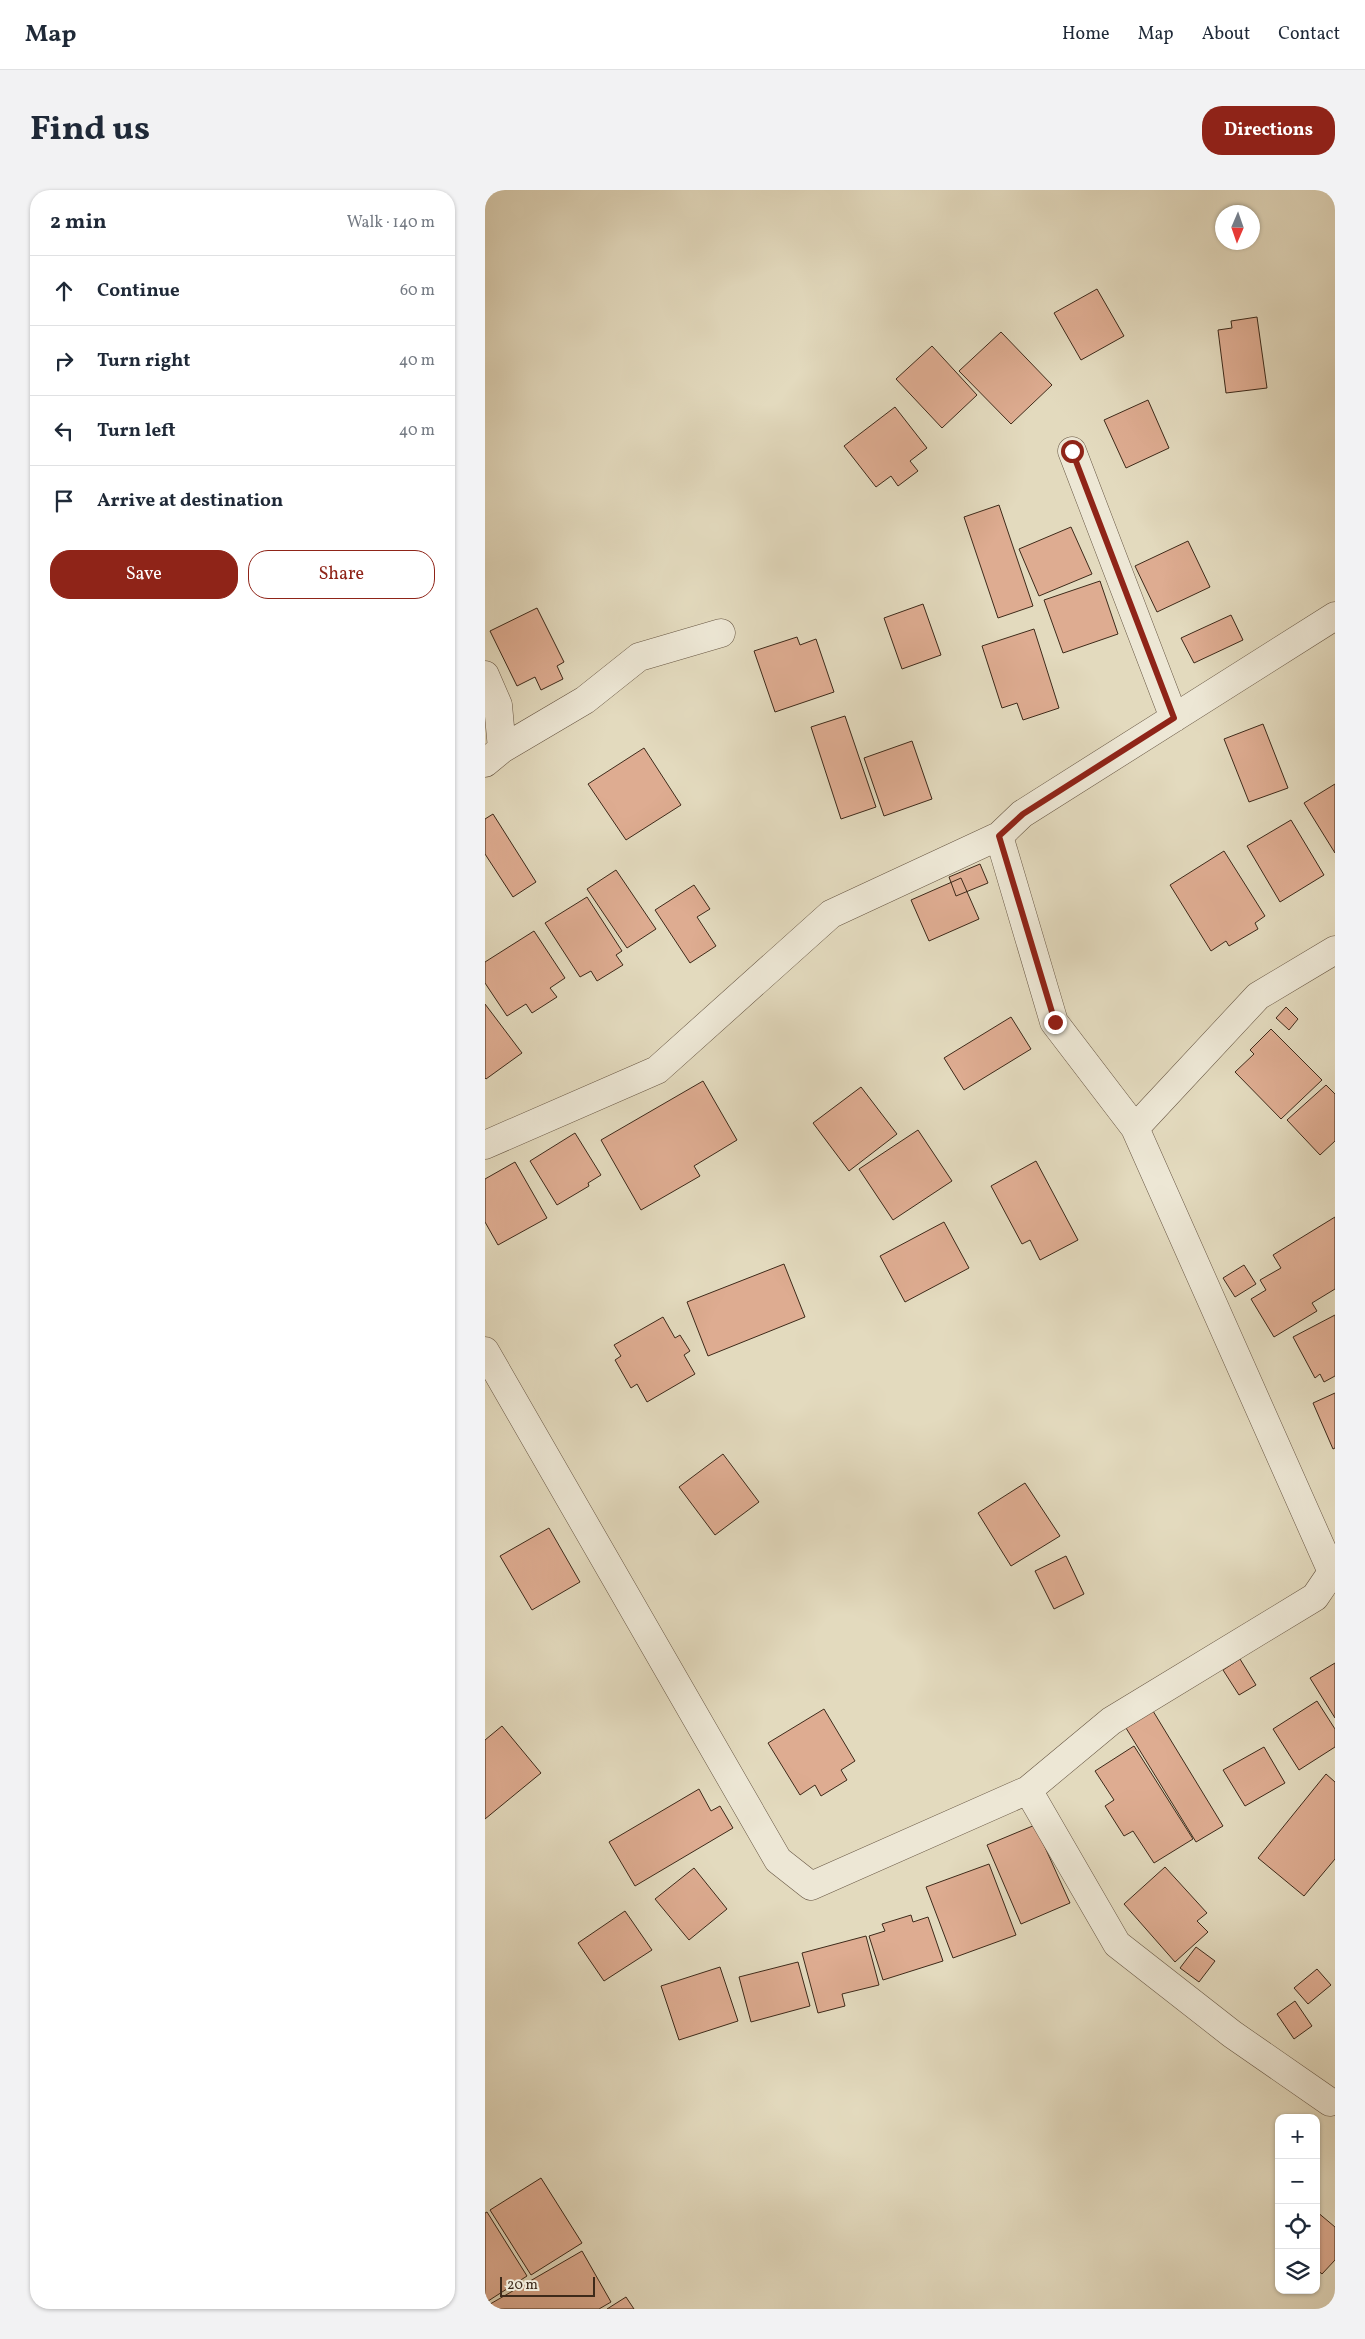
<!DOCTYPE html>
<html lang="en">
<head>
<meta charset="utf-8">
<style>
  body { margin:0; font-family:Vollkorn,serif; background:#f2f2f3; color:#1f2937 }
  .controls { position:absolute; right:15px; bottom:15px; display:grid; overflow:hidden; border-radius:10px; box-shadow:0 1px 4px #0004 }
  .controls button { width:45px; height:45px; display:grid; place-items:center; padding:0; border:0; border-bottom:1px solid #e0e1e3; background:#fff; color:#1f2937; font:25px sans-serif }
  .compass { position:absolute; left:730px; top:15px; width:45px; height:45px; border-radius:50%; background:#fff; box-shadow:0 1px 4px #0004; rotate:182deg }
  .scale { position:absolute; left:15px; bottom:12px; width:95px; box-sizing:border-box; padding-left:5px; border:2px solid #3e2a1a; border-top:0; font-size:14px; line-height:18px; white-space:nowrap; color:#3e2a1a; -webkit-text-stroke:4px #ede7d5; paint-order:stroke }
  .stop { position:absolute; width:15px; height:15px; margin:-11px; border:4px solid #8f2418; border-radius:50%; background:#fff }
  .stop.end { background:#8f2418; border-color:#fff; box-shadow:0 1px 5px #0008 }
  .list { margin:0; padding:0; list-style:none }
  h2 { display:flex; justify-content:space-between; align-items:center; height:65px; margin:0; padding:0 20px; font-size:21px }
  h2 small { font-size:16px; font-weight:400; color:#747a83 }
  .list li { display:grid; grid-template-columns:32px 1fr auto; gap:15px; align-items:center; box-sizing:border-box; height:70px; padding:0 20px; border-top:1px solid #e0e1e3 }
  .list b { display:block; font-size:19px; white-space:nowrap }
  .list em { font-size:16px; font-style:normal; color:#747a83 }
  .actions { display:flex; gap:10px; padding:15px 20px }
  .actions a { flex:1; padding:11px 0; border:1px solid #8f2418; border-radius:20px; text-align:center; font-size:18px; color:#8f2418 }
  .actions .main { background:#8f2418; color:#fff }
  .icon { flex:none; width:28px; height:28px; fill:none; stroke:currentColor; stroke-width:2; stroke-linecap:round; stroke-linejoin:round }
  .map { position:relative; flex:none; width:850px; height:2119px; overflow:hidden; border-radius:20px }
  header { display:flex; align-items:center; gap:30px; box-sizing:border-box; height:70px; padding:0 25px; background:#fff; border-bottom:1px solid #e0e1e3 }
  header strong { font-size:24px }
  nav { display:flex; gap:28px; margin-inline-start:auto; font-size:18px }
  .intro { display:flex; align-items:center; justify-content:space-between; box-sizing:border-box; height:120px; padding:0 30px }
  h1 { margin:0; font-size:35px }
  .button { padding:12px 22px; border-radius:20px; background:#8f2418; color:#fff; font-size:18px; font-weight:700 }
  main { display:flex; gap:30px; padding:0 30px }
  aside { flex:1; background:#fff; border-radius:20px; box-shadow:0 1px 4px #0004 }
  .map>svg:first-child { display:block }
  .building { fill:#deac91; stroke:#3e2a1a }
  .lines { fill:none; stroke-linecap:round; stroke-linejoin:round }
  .minor-casing { stroke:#675643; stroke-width:29 }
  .minor { stroke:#ede7d5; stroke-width:28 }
  .route { stroke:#8f2418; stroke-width:6 }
</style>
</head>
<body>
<header>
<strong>Map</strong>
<nav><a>Home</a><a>Map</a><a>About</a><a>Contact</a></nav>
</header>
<div class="intro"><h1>Find us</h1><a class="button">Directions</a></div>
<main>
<aside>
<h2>2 min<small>Walk · 140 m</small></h2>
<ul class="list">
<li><svg class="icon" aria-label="ahead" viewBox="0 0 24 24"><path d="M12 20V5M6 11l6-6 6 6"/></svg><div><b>Continue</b></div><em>60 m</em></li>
<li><svg class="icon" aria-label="right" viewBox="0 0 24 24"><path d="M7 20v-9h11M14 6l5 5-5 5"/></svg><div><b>Turn right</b></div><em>40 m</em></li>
<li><svg class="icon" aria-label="left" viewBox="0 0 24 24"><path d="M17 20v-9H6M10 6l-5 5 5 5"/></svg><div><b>Turn left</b></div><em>40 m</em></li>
<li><svg class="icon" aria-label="arrive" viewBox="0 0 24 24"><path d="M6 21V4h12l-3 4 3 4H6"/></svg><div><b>Arrive at destination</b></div></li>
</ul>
<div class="actions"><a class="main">Save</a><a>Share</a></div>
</aside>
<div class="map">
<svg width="850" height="2119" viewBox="0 0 850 2119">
  <rect width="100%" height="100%" fill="#e3dabe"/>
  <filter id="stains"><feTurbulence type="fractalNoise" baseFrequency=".004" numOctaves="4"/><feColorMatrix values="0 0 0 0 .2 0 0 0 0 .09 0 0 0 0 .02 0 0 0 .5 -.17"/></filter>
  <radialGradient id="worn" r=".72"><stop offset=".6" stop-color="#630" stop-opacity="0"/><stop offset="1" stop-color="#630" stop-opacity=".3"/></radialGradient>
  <path class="building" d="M612,99L639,146L596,170L569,123Z
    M772,127L782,198L741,203L733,140L747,138L746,131Z
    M516,142L567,195L526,234L474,181Z
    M447,156L492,205L457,238L411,189Z
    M663,210L684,258L641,278L619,230Z
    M410,217L442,258L425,271L433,281L413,296L406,286L391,297L359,256Z
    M514,315L548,416L513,428L479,327Z
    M586,337L607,384L554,406L534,359Z
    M703,351L725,397L672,422L650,376Z
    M615,391L633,444L578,463L559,410Z
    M438,414L456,465L417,479L399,428Z
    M52,418L79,472L72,476L78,489L56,500L50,487L32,496L5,441Z
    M746,425L758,450L709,473L696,448Z
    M549,439L574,518L538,530L532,513L517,518L497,456Z
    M312,447L315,455L331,449L349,502L290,522L269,461Z
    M360,526L391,617L356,629L326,537Z
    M778,534L803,598L764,612L739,549Z
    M427,551L447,609L399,626L379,568Z
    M159,558L196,615L141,650L103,594Z
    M850,594V663L819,613Z
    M8,624L51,692L28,707L0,664V629Z
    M806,630L839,685L795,712L762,656Z
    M739,661L780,726L770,733L773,739L744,756L741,751L726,761L685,695Z
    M495,674L503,693L471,706L464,687Z
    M131,680L171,739L142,758L102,699Z
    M476,688L494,729L444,751L426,710Z
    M209,695L225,719L212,727L231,756L205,773L170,720Z
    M102,707L137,761L131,765L138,775L112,791L106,781L95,787L60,733Z
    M49,741L80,788L65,798L72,807L47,823L41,814L22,826L0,793V772Z
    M0,814L37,863L1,889L0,888Z
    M801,817L813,829L804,840L791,828Z
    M526,827L546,859L479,900L459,868Z
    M786,839L837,890L796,929L750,882L769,864L765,860Z
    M218,891L252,950L209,976L215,986L156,1020L116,950Z
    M841,895L850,904V951L835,965L802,930Z
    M376,897L412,944L364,981L328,933Z
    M433,940L467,991L408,1030L374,979Z
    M90,943L116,985L103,993L104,996L72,1015L45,971Z
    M551,971L593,1050L555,1070L545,1050L537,1054L506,996Z
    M30,972L62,1028L13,1055L0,1032V989Z
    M850,1027V1099L827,1113L832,1121L789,1147L766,1109L781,1100L775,1090L796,1078L788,1065Z
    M459,1032L484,1078L420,1112L395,1066Z
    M299,1074L320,1127L223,1166L202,1112Z
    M759,1075L771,1094L750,1107L738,1088Z
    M850,1125V1186L839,1192L835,1184L830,1188L808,1147Z
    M178,1127L190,1148L195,1145L205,1161L199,1165L210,1184L162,1212L152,1194L146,1198L130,1170L136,1166L129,1155Z
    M850,1203V1258L848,1259L828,1213Z
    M238,1264L274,1312L230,1345L194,1297Z
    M540,1293L575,1346L526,1376L493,1323Z
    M64,1338L95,1392L47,1420L15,1366Z
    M581,1366L599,1404L569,1419L550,1381Z
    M755,1469L771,1495L754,1505L738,1480Z
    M850,1473V1528L825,1488Z
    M832,1511L850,1539V1557L814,1580L788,1539Z
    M339,1519L370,1571L356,1580L362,1590L336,1606L330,1595L315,1605L283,1553Z
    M668,1521L738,1636L711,1652L641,1538Z
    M17,1536L56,1583L0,1629V1550Z
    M649,1556L708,1649L669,1673L648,1641L639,1646L620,1616L629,1610L610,1581Z
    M779,1557L800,1593L760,1616L738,1580Z
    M841,1584L850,1592V1669L819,1706L773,1668Z
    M214,1599L226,1621L235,1616L248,1638L150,1696L124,1652Z
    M550,1635L585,1713L536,1734L502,1655Z
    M504,1674L531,1745L468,1768L441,1697Z
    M680,1677L722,1723L712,1731L723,1742L690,1772L639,1714Z
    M209,1678L242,1719L204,1750L170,1709Z
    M140,1721L167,1760L119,1791L93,1753Z
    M426,1725L428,1732L443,1727L458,1771L398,1790L384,1746L400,1741L397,1734Z
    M381,1746L394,1795L357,1804L360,1816L333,1823L317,1763Z
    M711,1757L730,1771L714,1792L695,1778Z
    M313,1772L325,1816L266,1832L254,1787Z
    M235,1777L253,1831L194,1850L176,1796Z
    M832,1779L846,1795L823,1814L809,1798Z
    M810,1811L827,1836L809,1849L792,1824Z
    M56,1988L97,2053L46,2085L5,2020Z
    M831,2021L850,2037V2070L837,2084L831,2079Z
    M2,2022L42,2086L0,2113V2023Z
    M97,2061L126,2112L114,2119H0V2117Z
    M141,2107L149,2119H122Z"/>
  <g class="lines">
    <g class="minor-casing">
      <path id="minor" d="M587,261L689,528
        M0,485L13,515L17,559L0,573
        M17,559L100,510L154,467L236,443
        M650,938L773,806L850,760
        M0,955L172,880L346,724L514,646L537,624L850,426
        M0,1161L293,1670L326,1696L543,1600L626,1531L830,1407L847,1382L650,938L569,832L514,646
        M543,1600L632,1754L747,1844L845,1912"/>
    </g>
    <use href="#minor" class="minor"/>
  </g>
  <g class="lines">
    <path class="route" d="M570,832L514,646L538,624L689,528L587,261"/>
  </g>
  <rect width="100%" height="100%" filter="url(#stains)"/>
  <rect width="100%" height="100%" fill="url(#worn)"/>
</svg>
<div class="controls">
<button>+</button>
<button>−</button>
<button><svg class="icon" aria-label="locate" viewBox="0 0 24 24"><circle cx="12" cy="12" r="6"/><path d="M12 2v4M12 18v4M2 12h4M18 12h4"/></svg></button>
<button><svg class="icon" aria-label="layers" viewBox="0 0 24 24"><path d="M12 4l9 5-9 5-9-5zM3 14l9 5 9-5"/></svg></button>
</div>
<svg class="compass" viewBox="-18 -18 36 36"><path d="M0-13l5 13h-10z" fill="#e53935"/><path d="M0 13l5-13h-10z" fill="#747a83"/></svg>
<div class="scale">20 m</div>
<div class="stop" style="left:587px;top:261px"></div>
<div class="stop end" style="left:570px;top:832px"></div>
</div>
</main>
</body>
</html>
